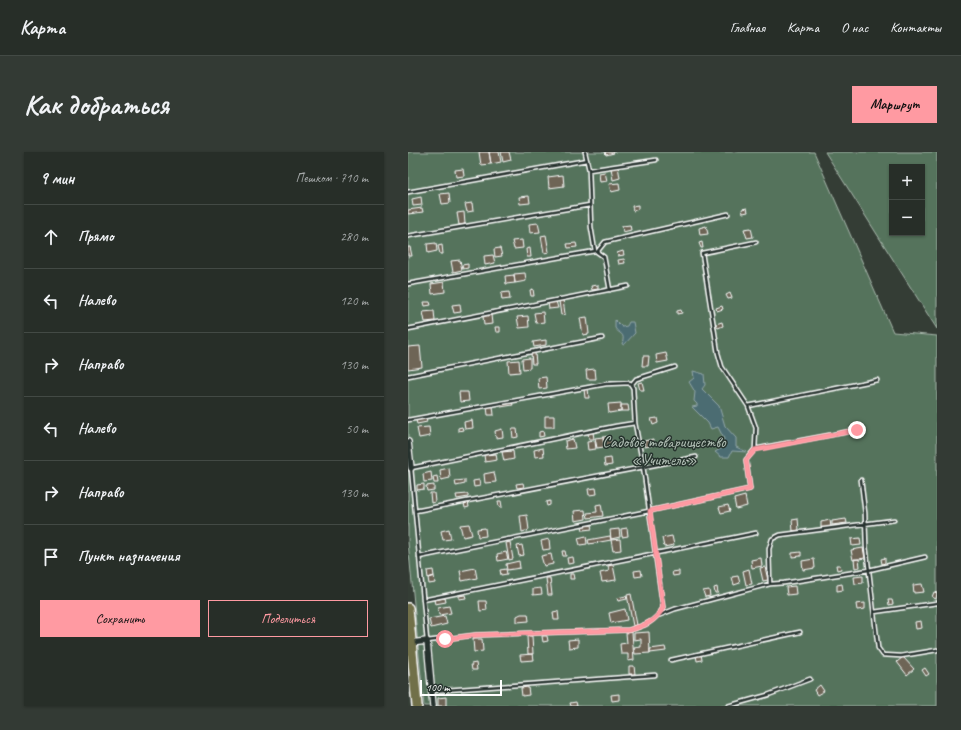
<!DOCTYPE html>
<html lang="ru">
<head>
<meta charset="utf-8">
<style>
  body { margin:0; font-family:Caveat,sans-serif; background:#333a34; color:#f1f3f6 }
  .controls { position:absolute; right:12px; top:12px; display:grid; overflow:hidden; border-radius:0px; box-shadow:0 1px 3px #0004 }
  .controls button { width:36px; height:36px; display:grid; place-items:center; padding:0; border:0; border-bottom:1px solid #434a45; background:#272e28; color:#f1f3f6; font:20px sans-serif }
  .scale { position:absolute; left:12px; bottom:10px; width:82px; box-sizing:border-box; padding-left:4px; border:2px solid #fff; border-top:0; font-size:11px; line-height:14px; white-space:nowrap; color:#fff; -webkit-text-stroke:3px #26332d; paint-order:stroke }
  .stop { position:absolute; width:12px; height:12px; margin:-9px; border:3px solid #ff9aa2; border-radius:50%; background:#fff }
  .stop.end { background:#ff9aa2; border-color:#fff; box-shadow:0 1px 4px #0008 }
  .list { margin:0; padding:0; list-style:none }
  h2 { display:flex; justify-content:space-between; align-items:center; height:52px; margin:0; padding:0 16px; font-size:17px }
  h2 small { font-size:13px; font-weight:400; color:#a4a8a8 }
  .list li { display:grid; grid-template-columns:26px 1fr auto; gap:12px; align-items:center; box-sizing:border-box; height:64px; padding:0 16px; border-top:1px solid #434a45 }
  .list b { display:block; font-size:15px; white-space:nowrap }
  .list em { font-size:13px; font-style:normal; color:#a4a8a8 }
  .actions { display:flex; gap:8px; padding:12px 16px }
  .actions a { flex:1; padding:9px 0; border:1px solid #ff9aa2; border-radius:0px; text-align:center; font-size:14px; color:#ff9aa2 }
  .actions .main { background:#ff9aa2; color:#111 }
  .icon { flex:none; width:22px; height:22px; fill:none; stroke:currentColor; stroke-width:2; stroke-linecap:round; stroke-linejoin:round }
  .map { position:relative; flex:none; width:529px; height:554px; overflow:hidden; border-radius:0px }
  header { display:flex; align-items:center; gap:24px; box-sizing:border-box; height:56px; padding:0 20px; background:#272e28; border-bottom:1px solid #434a45 }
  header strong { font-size:19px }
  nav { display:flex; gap:22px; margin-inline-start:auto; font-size:14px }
  .intro { display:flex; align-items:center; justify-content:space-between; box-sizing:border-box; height:96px; padding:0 24px }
  h1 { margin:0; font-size:28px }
  .button { padding:10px 18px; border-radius:0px; background:#ff9aa2; color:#111; font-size:14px; font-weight:700 }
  main { display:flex; gap:24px; padding:0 24px }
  aside { flex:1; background:#272e28; border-radius:0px; box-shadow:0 1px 3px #0004 }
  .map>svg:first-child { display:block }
  .green { fill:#55735c; stroke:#aab9ae; fill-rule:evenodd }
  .water { fill:#4b6c72; stroke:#93a7aa }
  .building { fill:#6e6556; stroke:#fff }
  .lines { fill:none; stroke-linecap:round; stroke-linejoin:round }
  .service-casing { stroke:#fff; stroke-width:5.5 }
  .minor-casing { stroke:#fff; stroke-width:8 }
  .trunk-casing { stroke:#fff; stroke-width:12 }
  .service { stroke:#26332d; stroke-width:2.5 }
  .minor { stroke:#26332d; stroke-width:5.5 }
  .trunk { stroke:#71704a; stroke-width:9 }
  .route { stroke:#ff9aa2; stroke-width:5 }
  .labels { text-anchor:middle; stroke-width:3; stroke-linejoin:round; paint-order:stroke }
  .park-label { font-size:16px; fill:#b2c0b6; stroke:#26332d }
</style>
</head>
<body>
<header>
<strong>Карта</strong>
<nav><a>Главная</a><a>Карта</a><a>О нас</a><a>Контакты</a></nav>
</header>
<div class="intro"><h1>Как добраться</h1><a class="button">Маршрут</a></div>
<main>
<aside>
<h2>9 мин<small>Пешком · 710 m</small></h2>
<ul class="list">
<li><svg class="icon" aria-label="ahead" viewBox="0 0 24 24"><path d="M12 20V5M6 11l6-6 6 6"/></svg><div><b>Прямо</b></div><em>280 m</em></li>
<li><svg class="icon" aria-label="left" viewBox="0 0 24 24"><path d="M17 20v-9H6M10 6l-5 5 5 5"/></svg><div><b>Налево</b></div><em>120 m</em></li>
<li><svg class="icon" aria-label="right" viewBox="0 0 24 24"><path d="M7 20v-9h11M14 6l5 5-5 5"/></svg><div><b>Направо</b></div><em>130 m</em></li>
<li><svg class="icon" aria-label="left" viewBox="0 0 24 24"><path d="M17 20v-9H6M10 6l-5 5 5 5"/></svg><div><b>Налево</b></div><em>50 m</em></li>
<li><svg class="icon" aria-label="right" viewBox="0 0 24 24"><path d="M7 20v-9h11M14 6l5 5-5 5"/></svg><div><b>Направо</b></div><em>130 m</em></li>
<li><svg class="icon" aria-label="arrive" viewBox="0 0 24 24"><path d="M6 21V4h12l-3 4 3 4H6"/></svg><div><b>Пункт назначения</b></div></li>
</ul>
<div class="actions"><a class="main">Сохранить</a><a>Поделиться</a></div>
</aside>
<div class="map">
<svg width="529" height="554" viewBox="0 0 529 554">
  <rect width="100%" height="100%" fill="#343d35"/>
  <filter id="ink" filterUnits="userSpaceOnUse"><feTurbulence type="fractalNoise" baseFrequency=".025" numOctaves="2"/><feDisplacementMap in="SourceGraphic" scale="8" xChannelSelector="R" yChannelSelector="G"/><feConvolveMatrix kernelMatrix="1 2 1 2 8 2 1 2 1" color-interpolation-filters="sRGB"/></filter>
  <g filter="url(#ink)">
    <path class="green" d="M0,0H406L485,180L529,184V554H16L0,390Z
      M417,0H529V177ZM484,15H514V81H484Z"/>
    <path class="water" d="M207,168L214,175L219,174L221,170H225L227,181L216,193L214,192C218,180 211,183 207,176Z
      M285,219L296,222L297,233L294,237L311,254L317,274L328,286V295L339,300L324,299L321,305H313L307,300L314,296L316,287L310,275L303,277L300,271L284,255L289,254V252L286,249L287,240L281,230L286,226Z"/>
    <path class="building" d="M71,0H81L83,12L73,13Z
      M81,0H91L93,10L83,12Z
      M93,0H101L103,8L95,10Z
      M197,0H206V1L198,3Z
      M210,14L212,26L205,28L203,16Z
      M55,17L56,24L48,25L47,18Z
      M197,20L199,29L192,30L191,21Z
      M155,23L156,34L141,36L140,25Z
      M211,31L212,38L203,40L201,32Z
      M41,41L42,51L34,52L32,42Z
      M121,44L122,51L112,52L111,45Z
      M13,45L14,53L5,54L4,47Z
      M64,51L65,59L59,60L57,52Z
      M230,53V57L225,59L224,54Z
      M14,56L15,60L0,62V58Z
      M339,56L340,60L335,61L334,57Z
      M56,60L57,72L51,73L49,61Z
      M130,71L132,80L122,81L121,72Z
      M222,73L223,78L215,80L214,74Z
      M298,74L300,82L292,83L291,76Z
      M343,76L345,85L339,86L336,77Z
      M138,83L141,100L136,101L133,84Z
      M114,88L115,96L106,97L104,89Z
      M294,90L295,96H293L291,91Z
      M28,91L29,99L20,101L19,92Z
      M168,91L169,95L160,96L159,92Z
      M34,93L35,102H32L30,94Z
      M0,95H2L4,104H0Z
      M92,96L94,104L87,105L86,97Z
      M122,96L123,105H119L118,97Z
      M215,99L216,103L210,104L209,101Z
      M85,103L87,111L77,113L76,104Z
      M216,107L217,111L211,112L210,108Z
      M52,108L54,118L45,120L43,109Z
      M60,112V116L55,117L54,113Z
      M117,121L118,129L107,131L106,122Z
      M106,123L107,131L98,132L97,124Z
      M36,130L37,140L24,142L23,132Z
      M190,133V137L184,138L183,134Z
      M125,137L126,144H123L122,138Z
      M101,140L102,147L94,148L93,141Z
      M322,141L324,146L320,147L318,143Z
      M155,148L157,162L153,163L151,149Z
      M148,149L150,156L141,157L140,151Z
      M16,150H22L23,153L17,154Z
      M52,152L53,160L46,161L44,153Z
      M314,154L315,157L309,159L308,156Z
      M273,158L274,161L269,162V159Z
      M26,159L27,169L17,170L15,160Z
      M135,160L136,170L128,171L126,161Z
      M83,163L84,172L76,173L75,164Z
      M120,164L121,175L111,176L109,165Z
      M179,165L181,182L175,183L172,166Z
      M314,170L315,174L310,176L308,172Z
      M87,175H92V180H88Z
      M138,188V193L126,195L125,190Z
      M12,194L14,215L0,217V195Z
      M123,201H127L128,212H124Z
      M258,201L260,209L249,211L248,203Z
      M235,204H241L240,214H234Z
      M122,206V216L115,217L114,207Z
      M111,208L112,220L101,221L100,209Z
      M187,217L188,227H179L178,218Z
      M138,225L139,236L131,237L130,226Z
      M234,230L236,238H232L230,231Z
      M180,236L181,246H177L176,237Z
      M51,240H60L61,249L52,250Z
      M104,250L105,253L93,255L92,253Z
      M213,251V259L201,261L200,252Z
      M213,253H220L221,259H213Z
      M85,254L86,263H80L79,255Z
      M137,264H146V275H137Z
      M18,266L19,270L9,272L8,268Z
      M249,266L250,271L245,273L243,267Z
      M64,268L65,276L57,277L56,270Z
      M21,275L22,284L11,286L9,276Z
      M54,275L55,278L50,279V276Z
      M94,277L95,285L88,286L87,279Z
      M104,277H109L110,285L105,286Z
      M135,279L136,284L131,285V280Z
      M185,280L186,287H181L180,281Z
      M202,284L204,294L196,295L195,285Z
      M195,285L196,295L189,296L187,286Z
      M165,287L167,296L158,297L157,289Z
      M245,287L246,293L237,295L236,289Z
      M187,289L188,297L180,298L179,290Z
      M135,296L136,304L127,305L126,298Z
      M105,299L106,307L96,309L94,300Z
      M88,302L89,308L77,310L76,303Z
      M203,306L204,313L197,314L196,307Z
      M41,316L42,326L33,328L32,318Z
      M23,320L24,329L16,330L15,322Z
      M86,320L88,330L77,331L76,322Z
      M29,324L30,331H26L25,325Z
      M57,328V332L48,334L47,329Z
      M71,328L72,334L66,335L65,329Z
      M115,331L116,335L109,336L108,332Z
      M16,332V337L9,338V333Z
      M26,333V338L19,339L18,334Z
      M188,336L189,342L181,343L180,337Z
      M22,341H26L27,350L23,351Z
      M60,342V345L49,347L48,343Z
      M337,344L339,354L328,357L326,347Z
      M90,349H93L94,355H91Z
      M142,349V353L139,354L138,350Z
      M60,350L61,355L57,356L56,351Z
      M193,352L195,364L180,366L179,361L189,360L188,353Z
      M320,353L322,359L313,361L311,355Z
      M177,358L178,367L167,369L166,359Z
      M119,363L121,378L114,380L112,364Z
      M390,367L391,378L385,379L384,368Z
      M438,367L439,371L424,373V369Z
      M422,368L423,375L413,376V370Z
      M61,372L64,383L55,385L52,373Z
      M183,373L184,377L175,378L174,374Z
      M77,376L78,384L70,385L69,377Z
      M219,376L220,384L214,385L213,377Z
      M41,377L43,387L35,388L33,379Z
      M211,377L212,385L203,387L202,378Z
      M178,384L179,392L172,393L170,386Z
      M202,384L203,388L181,392L180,388Z
      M264,384L266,393L256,395L254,386Z
      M452,386L453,393L444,394L443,387Z
      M141,387L142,397L135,398L133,389Z
      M212,387L213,398L205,399L203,388Z
      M102,390L105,407L101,408L98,391Z
      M114,393L116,403L111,404L109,394Z
      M455,396L457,406L445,408L443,398Z
      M154,399H157L158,404H155Z
      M98,400L100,407L90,409L89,402Z
      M393,400V404L384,405V401Z
      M143,402L145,412L136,414L133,404Z
      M165,405L166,411L160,412L159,406Z
      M353,406L354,414L344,416L343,408Z
      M477,406V411L474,412L473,407Z
      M406,407L407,416L395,418L394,409Z
      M446,407H451L452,415L447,416Z
      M111,409L112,416L99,418L98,412Z
      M205,413L208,428L194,430L192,421L201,419L200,414Z
      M428,413H432L433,417L429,418Z
      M357,415L360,428L355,429L352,416Z
      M67,416L69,426L54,429L52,419Z
      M98,417L99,422L93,423L92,418Z
      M341,417L344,432L338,433L335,419Z
      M25,418L26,424L20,426L19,419Z
      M233,418L234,424L227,425L226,419Z
      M271,419V423L265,424L264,420Z
      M162,422H165L166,427H162Z
      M26,424L27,431L21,432L20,426Z
      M330,424L332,431L326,433L324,425Z
      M455,424V431L447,432L446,425Z
      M138,426H142L144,443H140Z
      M434,432L435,438L429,439V433Z
      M514,432L516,440L506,441L505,433Z
      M387,434L388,442L379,443L378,435Z
      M309,435L310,441H307L306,436Z
      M133,436L134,442L125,443V437Z
      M301,438L302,444L297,445L295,439Z
      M526,440L529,441L528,447L524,445Z
      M223,442L229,473L225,474L219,443Z
      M57,443L58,446L51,447V444Z
      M218,444L219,447L210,449L209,446Z
      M37,446L38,450L27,452L26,448Z
      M480,448H484L485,452L481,453Z
      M71,449H78L79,458L72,459Z
      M457,451V457L449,458L448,452Z
      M41,454L43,461L31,463L30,456Z
      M217,457L219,468L203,471L201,461Z
      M150,459L151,468H146L145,460Z
      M113,462H120L121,469L109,470V464Z
      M37,464L39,472L23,476L21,467Z
      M513,469L514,476L508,477L507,470Z
      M224,480L226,508L220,509V502H213L212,492L219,491L218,481Z
      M241,480L242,501L227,502L226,496L233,495V487L226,488V481Z
      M119,484H124L125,502H120Z
      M134,484H139L140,489L135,490Z
      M65,487H74L75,499L66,500Z
      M170,487V495L161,496L160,488Z
      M257,495L258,499L242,501V497Z
      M125,502L126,508L113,509L112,503Z
      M293,502L294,508L289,509L288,503Z
      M495,505L506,517L499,523L489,510Z
      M68,511L69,518H64L63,512Z
      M221,514H226L227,522H221Z
      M517,516L521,522L518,524L514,518Z
      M412,533L416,539L409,543L406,538Z
      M120,535L121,543L114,544L113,536Z
      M211,542V548L204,549L203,543Z
      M38,545V554H30V546Z
      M168,550L169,554H163L162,551Z"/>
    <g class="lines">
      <g class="service-casing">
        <path id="service" d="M177,0L181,18
          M0,40L179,8
          M0,84L182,53
          M189,100L197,90L320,62
          M189,100L196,105L202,138
          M0,132L187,99L183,75L181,18L248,8
          M0,177L220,134
          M0,224L194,186
          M223,233L228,227L267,215
          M340,254L469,228
          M0,268L198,232L222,231L225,236L227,271L235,314L255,456C247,470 236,474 221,478L68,483L19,489L3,316L208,274L227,271
          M347,297L449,278
          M453,328L457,361L458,394L470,496L475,503L493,504L529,498
          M7,359L288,305
          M11,405L241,359L342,337L338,308L347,297L348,276L340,254L314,215L310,201L294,101L348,90
          M362,432L361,397L364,387L372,383L486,368
          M15,448L348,381
          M466,460L529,451
          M252,463L267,457L362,432L376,431L461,418L517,405
          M263,508L392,480
          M24,539L247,523
          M320,554L360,543L402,527"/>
      </g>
      <g class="minor-casing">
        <path id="minor" d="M0,290L3,316
          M3,491L19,489L25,554"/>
      </g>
      <g class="trunk-casing">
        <path id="trunk" d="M0,456L9,554"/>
      </g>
      <use href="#service" class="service"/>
      <use href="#minor" class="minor"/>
      <use href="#trunk" class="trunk"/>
    </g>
  </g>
  <g class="lines" filter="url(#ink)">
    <path class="route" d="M37,487L68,483L221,478C236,474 247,470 255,456L242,359L342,337L338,308L347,298L449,278"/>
  </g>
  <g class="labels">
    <g class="park-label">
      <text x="256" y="295">Садовое товарищество<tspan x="256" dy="18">«Учитель»</tspan></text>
    </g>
  </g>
</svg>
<div class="controls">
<button>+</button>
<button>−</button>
</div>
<div class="scale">100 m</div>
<div class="stop" style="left:37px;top:487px"></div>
<div class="stop end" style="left:449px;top:278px"></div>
</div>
</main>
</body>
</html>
